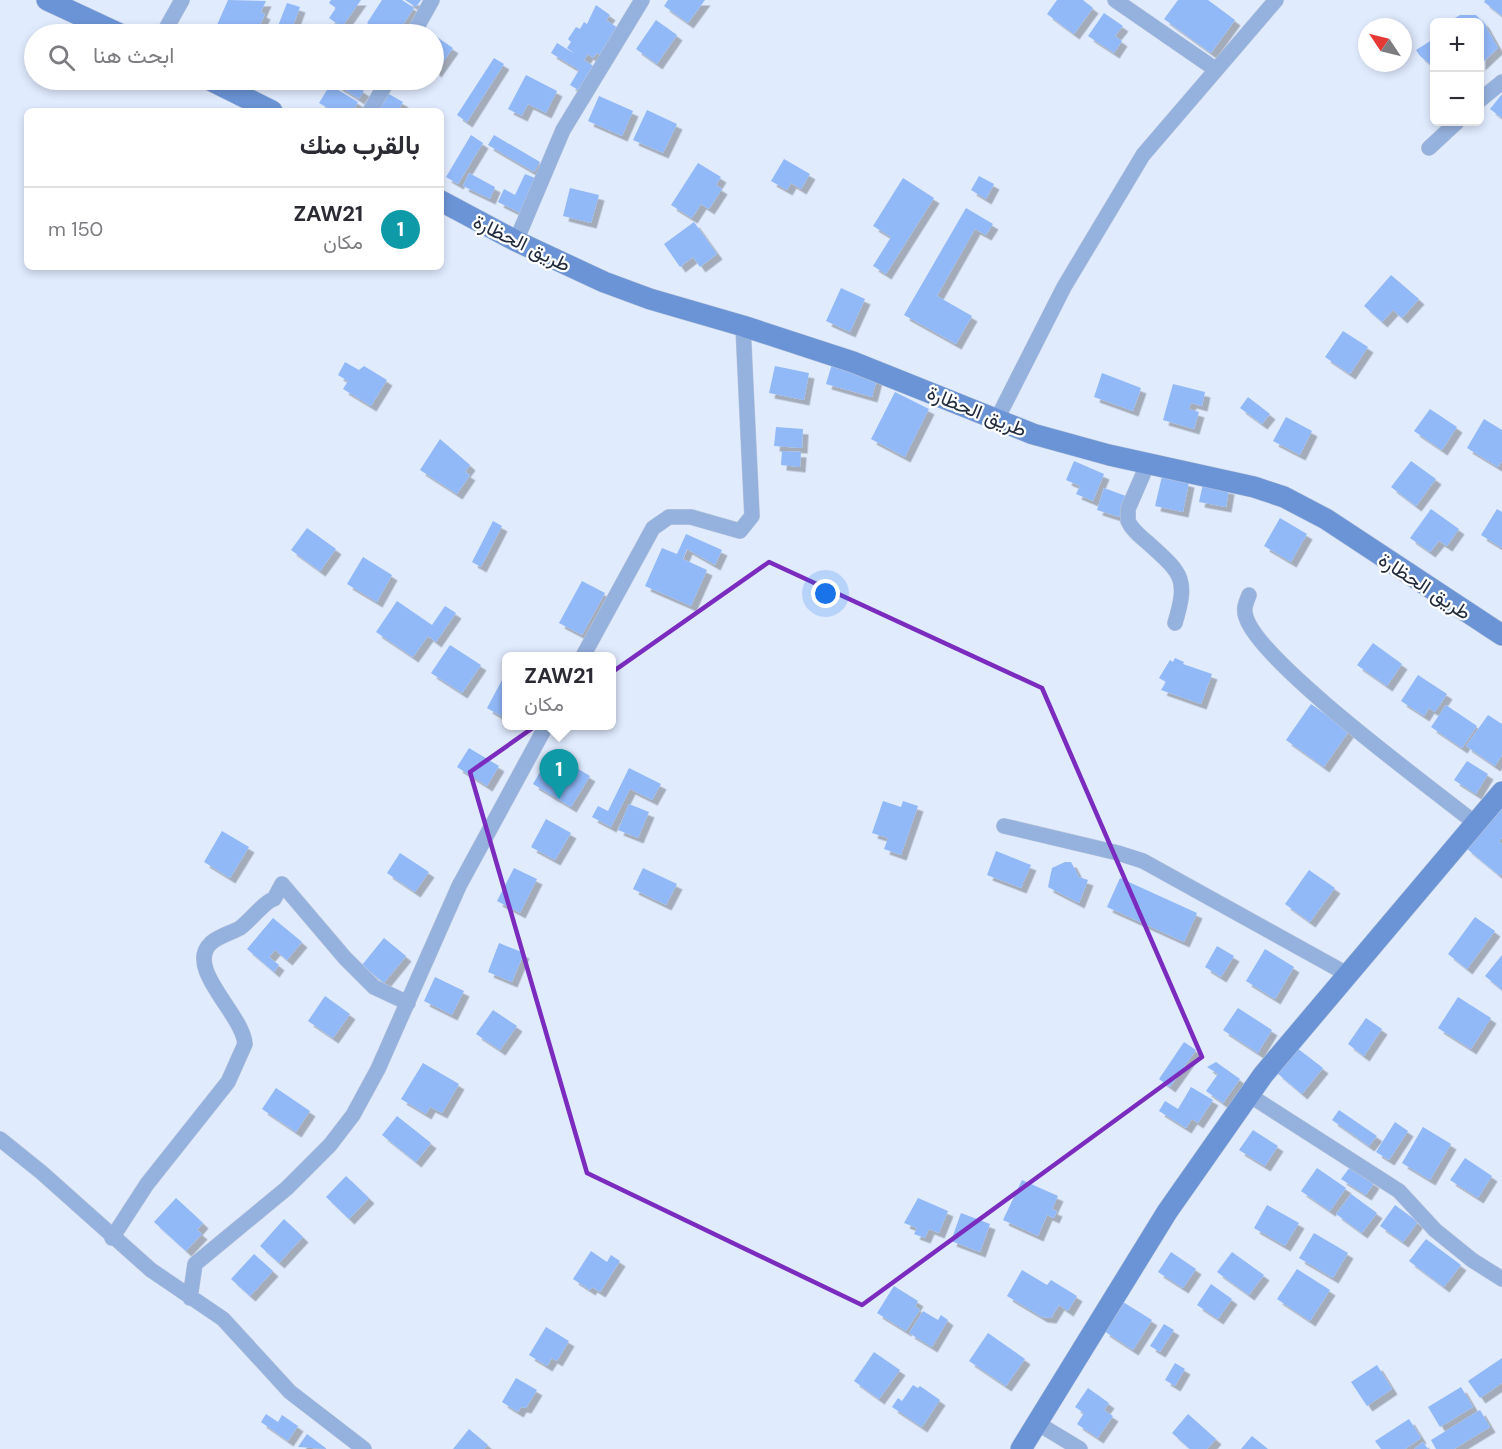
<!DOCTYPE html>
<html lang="ar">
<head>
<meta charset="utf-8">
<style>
  body { margin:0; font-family:"DM Sans",Vazirmatn,sans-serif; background:#f7f7f7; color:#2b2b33; direction:rtl }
  .controls { position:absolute; right:18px; top:18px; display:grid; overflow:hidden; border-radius:9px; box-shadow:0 3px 9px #0003 }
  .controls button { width:54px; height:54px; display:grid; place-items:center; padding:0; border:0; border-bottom:2px solid #e1e1e2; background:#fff; color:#2b2b33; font:30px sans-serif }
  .compass { position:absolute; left:1358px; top:18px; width:54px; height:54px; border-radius:50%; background:#fff; box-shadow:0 3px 9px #0003; rotate:305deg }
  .you { position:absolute; left:826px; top:594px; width:21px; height:21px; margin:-15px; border:4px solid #fff; border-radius:50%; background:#1a73e8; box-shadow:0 0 0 9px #1a73e833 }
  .badge { display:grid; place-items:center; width:39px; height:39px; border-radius:50%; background:#0b8043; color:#fff; font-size:20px; font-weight:700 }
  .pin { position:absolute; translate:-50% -50px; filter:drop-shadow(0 2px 3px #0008) }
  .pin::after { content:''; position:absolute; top:32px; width:21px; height:18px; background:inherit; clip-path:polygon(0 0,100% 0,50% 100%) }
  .popup { position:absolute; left:502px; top:652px; width:114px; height:78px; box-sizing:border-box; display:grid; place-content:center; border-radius:9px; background:#fff; filter:drop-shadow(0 2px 4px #0005); font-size:20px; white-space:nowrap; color:#7c7c81 }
  .popup b { font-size:22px; color:#2b2b33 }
  .popup::after { content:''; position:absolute; left:50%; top:100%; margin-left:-12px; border:12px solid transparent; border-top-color:#fff }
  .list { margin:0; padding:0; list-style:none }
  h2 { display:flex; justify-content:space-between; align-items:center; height:78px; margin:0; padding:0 24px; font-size:26px }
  h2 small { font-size:20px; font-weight:400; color:#7c7c81 }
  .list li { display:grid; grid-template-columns:39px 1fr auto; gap:18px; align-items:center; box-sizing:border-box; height:84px; padding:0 24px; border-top:2px solid #e1e1e2 }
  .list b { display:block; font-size:22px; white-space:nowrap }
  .list p { margin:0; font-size:20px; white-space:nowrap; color:#7c7c81 }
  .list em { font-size:20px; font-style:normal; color:#7c7c81 }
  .icon { flex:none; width:33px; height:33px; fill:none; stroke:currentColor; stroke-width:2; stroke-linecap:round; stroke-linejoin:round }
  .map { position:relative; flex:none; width:1502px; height:1449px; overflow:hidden; direction:ltr }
  .search { position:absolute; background:#fff; box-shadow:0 3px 9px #0003; left:24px; top:24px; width:420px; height:66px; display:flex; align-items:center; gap:15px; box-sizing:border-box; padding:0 21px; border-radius:33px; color:#7c7c81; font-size:22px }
  .panel { position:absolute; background:#fff; box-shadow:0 3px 9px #0003; left:24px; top:108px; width:420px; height:162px; border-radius:9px; direction:rtl }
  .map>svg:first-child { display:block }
  .building { fill:#91b8f7; filter:url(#shadow) }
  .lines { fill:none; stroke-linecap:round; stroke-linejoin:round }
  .street-casing { stroke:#bec9db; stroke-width:16 }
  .secondary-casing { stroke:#bec9db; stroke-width:22 }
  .street { stroke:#95b1de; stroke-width:15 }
  .secondary { stroke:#6b94d6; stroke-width:21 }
  .marked { fill:none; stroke:#7b2cbf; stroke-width:4.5; stroke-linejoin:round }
  .labels { text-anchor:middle; stroke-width:4.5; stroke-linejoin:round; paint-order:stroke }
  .street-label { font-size:20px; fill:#212c3d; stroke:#fff }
</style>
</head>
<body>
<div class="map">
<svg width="1502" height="1449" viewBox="0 0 1502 1449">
  <defs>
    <filter id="shadow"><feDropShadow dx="5.5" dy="5.5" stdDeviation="0" flood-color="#0004"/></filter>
  </defs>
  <rect width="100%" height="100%" fill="#e0ebfe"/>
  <path class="building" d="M228,0L266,1L261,12L265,14L258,29L248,24L243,34H236L217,25Z
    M331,0H361L342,27L329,18L336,8L329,3Z
    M382,0H402L414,8L397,34H385L367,23Z
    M405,0H421L416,7Z
    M668,0H705L688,23L664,6Z
    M1057,0H1083L1093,8L1074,34L1047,14Z
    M1178,0H1208L1235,20L1211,53L1164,19Z
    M1485,0H1502V16L1484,2Z
    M287,3L300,7L290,34H285L276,31Z
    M596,5L610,15L606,20L621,30L602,57L597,53L593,58L588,54L584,60L595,67L580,91L570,85L579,70L551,53L557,43L575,54L567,48L571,42L568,39L576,27L580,29L584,22L587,24Z
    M1104,13L1123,26L1115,36L1122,41L1114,53L1088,36Z
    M1460,15H1476L1484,23L1498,48L1480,65V22H1448Z
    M656,20L677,35L657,64L636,49Z
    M190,28L199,34H186Z
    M1433,34H1434V67L1420,56L1416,50L1432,40Z
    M434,35L453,48L436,72L434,70Z
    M494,58L504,64L467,122L457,115Z
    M526,75L557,91L546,113L528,104L522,116L508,109Z
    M340,80H355L352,84L364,91L359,99L337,85Z
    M330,85L358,102L353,111H333L319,103Z
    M387,93L403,102L398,111H376Z
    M1502,94V118L1490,109Z
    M599,96L633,111L622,136L588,121Z
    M647,110L677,124L663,153L633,140Z
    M471,135L483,143L458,184L446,177Z
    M494,135L540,162L534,172L488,145Z
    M784,159L810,174L801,189L791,183L787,190L771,181Z
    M698,163L721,177L716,185L722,189L709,209L701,204L692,218L671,205Z
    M469,173L495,187L490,199L463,186Z
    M525,174L535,178L520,213L498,202L504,189L515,195Z
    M979,176L994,184L986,199L971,190Z
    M903,178L934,198L886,274L873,266L891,237L873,226Z
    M570,188L599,195L591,223L563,216Z
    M966,208L993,224L986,235L975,229L937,296L972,316L956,344L904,315Z
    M694,222L717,254L700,267L693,257L680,267L664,244Z
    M1391,275L1419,299L1402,318L1393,310L1382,322L1364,306Z
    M841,288L865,299L850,332L826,321Z
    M1343,331L1368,347L1350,374L1325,357Z
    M345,362L359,370L364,366L387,380L371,406L343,389L348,381L338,375Z
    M832,364L877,378L872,397L826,384Z
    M775,366L809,373L804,400L769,393Z
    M1102,373L1141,388L1133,411L1094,397Z
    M1173,384L1205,392L1202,406L1191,403L1189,409L1199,412L1194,429L1163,420Z
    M895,392L929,409L905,457L871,439Z
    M1248,397L1270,414L1262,424L1240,408Z
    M1430,409L1457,427L1442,450L1414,431Z
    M1286,417L1312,431L1300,455L1273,441Z
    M1484,419L1502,430V461L1498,467L1467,448Z
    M776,427L803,429L802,448L774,446Z
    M440,439L470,465L465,472L470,475L457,494L420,470Z
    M782,451L801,452L800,467L781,465Z
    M1074,461L1104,474L1093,501L1076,494L1080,486L1066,480Z
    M1411,461L1436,479L1416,506L1391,487Z
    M1162,476L1189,482L1183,512L1155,506Z
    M1203,484L1229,489L1226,507L1199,502Z
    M1104,488L1126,496L1119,517L1097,510Z
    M1431,509L1459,529L1447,546L1439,541L1430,552L1410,538Z
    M1497,509L1502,512V548L1481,535Z
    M1280,518L1307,534L1291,562L1264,546Z
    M493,521L502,526L481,567L472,562Z
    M307,528L336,549L320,571L291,550Z
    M686,534L722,550L715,565L687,549L683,559L707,570L691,606L645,586L662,548L677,554Z
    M363,557L392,575L377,602L347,584Z
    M582,581L605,593L582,635L559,623Z
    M397,601L432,625L445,606L456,613L436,642L428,636L413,657L376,632Z
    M1373,643L1402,664L1387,686L1357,665Z
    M450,645L481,665L462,693L431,673Z
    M1175,658L1184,662L1183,664L1212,674L1201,704L1161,690L1166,682L1159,678L1170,660L1173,662Z
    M1418,675L1447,694L1435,712L1429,708L1424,716L1401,701Z
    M502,680L506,682V719L487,708Z
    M1311,704L1349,731L1324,767L1286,740Z
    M1446,705L1477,726L1462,748L1431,727Z
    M1488,715L1502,724V755L1495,766L1466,746Z
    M469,748L499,766L487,786L457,767Z
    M551,753L590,776L571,807L533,784Z
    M1467,761L1488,774L1476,794L1454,780Z
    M629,768L661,784L652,800L630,789L611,827L592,817L598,806L608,811Z
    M883,801L901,807L903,801L918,806L901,855L884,849L888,838L872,833Z
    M1502,803V838L1499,841L1502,844V873L1500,876L1466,848Z
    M629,804L649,812L638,838L618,830Z
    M546,819L571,833L555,860L531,847Z
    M222,831L249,847L230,878L204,862Z
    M996,851L1031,865L1021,888L987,875Z
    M400,853L429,872L415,892L387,873Z
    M1065,862H1071L1079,877L1088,880L1079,903L1048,887L1052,868Z
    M514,868L537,879L520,913L497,901Z
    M643,868L677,884L666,905L633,889Z
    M1309,870L1335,888L1310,922L1285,904Z
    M1120,878L1197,913L1184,942L1107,907Z
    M1475,917L1495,931L1467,969L1448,954Z
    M273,918L302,942L287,960L275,950L269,957L279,965L274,972L247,949Z
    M384,938L406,956L384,983L362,965Z
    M499,943L524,953L512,982L488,972Z
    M1217,946L1234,956L1221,977L1205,967Z
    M1265,949L1294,967L1275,999L1246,981Z
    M1502,955V990L1485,976Z
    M435,977L464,991L452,1015L424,1001Z
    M325,996L350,1014L333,1038L308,1021Z
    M1458,997L1491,1018L1471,1049L1438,1028Z
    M1238,1008L1272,1030L1258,1053L1223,1030Z
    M493,1010L517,1026L500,1050L476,1034Z
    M1366,1018L1382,1029L1364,1056L1348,1044Z
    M1184,1042L1196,1050L1170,1087L1159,1079Z
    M1297,1048L1323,1068L1302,1094L1277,1073Z
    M1216,1062L1240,1079L1223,1103L1206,1091L1218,1074L1207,1067Z
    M423,1063L459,1084L442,1113L430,1107L426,1114L401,1099Z
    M1191,1087L1213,1100L1198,1123L1192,1119L1186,1128L1159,1111L1165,1101L1178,1109Z
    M276,1088L310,1111L296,1132L262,1109Z
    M1339,1110L1377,1136L1369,1146L1332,1120Z
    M397,1116L431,1143L416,1162L382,1135Z
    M1395,1122L1408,1131L1389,1160L1376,1152Z
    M1423,1127L1451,1144L1430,1180L1402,1163Z
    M1253,1130L1278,1146L1265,1166L1239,1150Z
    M1465,1158L1492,1176L1478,1198L1450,1180Z
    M1350,1167L1374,1183L1366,1195L1341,1179Z
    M1317,1168L1346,1188L1330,1211L1301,1191Z
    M346,1176L369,1198L349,1219L326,1197Z
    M1022,1180L1058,1196L1052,1209L1057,1211L1054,1218L1047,1215L1038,1236L1003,1220Z
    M1351,1194L1377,1213L1362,1233L1336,1214Z
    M176,1198L203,1223L197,1230L202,1234L186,1251L154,1222Z
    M918,1198L948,1211L939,1233L929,1229L925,1238L914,1234L917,1228L904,1223Z
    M1267,1205L1299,1223L1285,1246L1254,1228Z
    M1395,1205L1418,1222L1403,1242L1380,1226Z
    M961,1213L990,1224L980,1252L951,1241Z
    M284,1219L303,1237L279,1263L260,1246Z
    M1314,1233L1348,1253L1333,1278L1299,1258Z
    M1426,1239L1461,1265L1444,1287L1409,1261Z
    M591,1251L607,1262L611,1255L620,1261L600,1292L592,1287L590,1290L573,1279Z
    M1171,1252L1196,1269L1183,1288L1158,1272Z
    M1232,1252L1264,1275L1249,1295L1217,1272Z
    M254,1254L273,1271L250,1296L231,1279Z
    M1297,1269L1330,1290L1310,1321L1277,1299Z
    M1022,1270L1047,1285L1051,1280L1077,1296L1068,1311L1059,1305L1051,1318L1042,1317L1007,1296Z
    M1211,1284L1232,1299L1218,1319L1197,1305Z
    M894,1286L918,1301L915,1306L920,1310L906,1331L877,1313Z
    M1123,1302L1152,1320L1133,1350L1104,1331Z
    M923,1311L938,1320L941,1315L948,1320L932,1347L909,1333Z
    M1164,1324L1174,1330L1160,1352L1150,1346Z
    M546,1327L569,1341L557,1361L552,1358L547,1366L529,1355Z
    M988,1333L1025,1359L1006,1386L969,1361Z
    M874,1352L900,1370L879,1399L854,1381Z
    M1502,1358V1383L1480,1398L1468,1381Z
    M1175,1363L1185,1369L1175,1386L1165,1380Z
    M1377,1365L1392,1389L1367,1406L1351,1382Z
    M516,1378L537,1390L526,1408L521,1407L518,1412L502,1402Z
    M913,1385L918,1388L920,1386L940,1400L922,1427L892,1407L898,1398L902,1401Z
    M1461,1387L1473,1407L1440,1427L1428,1407Z
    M1088,1388L1109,1403L1104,1410L1113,1416L1098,1438L1077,1424L1084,1413L1075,1407Z
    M1480,1410L1490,1427L1454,1449H1436L1431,1440Z
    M266,1414L278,1422L282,1415L298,1426L288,1441L261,1422Z
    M1188,1414L1216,1439L1207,1449H1190L1172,1433Z
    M1409,1419L1421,1438L1405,1449H1381L1375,1441Z
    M469,1429L488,1445L484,1449H453Z
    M307,1434L327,1449L298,1447Z
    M1252,1436L1268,1449H1241Z
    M1423,1442L1428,1449H1414Z"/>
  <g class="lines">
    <g class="street-casing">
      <path id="street" d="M1115,0L1215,69
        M163,34L182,0
        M413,34L432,0
        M1480,100L1502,82
        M370,111L388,80
        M1429,148L1457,122
        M516,241L563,130L642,0
        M996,421L1064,287L1143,155L1276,0
        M1148,463L1128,509V521C1132,530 1140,536 1147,542C1181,573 1189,577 1175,623
        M1249,595C1246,603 1243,609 1246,617C1259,662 1430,787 1475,823
        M583,656L653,528L669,517H691L740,531L752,516L743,326
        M1004,826L1118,853L1143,861L1347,974
        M1249,1095L1399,1191L1435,1230L1472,1260L1502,1279
        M0,1139L41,1172L151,1270L223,1319L290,1392L364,1449
        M112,1238L147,1184L228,1082L245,1044C243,1014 184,968 211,943C219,936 231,933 240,928C250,921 265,901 274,899L282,884L345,958L374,987L408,1003
        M190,1298L195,1264L287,1188L330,1145L353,1115L378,1069L459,886L546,726
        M1037,1423L1080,1449"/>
    </g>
    <g class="secondary-casing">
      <path id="secondary" d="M47,0L120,34
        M210,80L272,111
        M441,201L516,241L604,282L650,299L743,326L853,362L1033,434L1109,455L1254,487L1284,497L1326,519L1502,635
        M1021,1449L1167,1212L1263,1075L1502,792"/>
    </g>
    <use href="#street" class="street"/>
    <use href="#secondary" class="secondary"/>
  </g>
  <path class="marked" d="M769,562L1042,688L1202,1057L862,1305L587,1173L470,772Z"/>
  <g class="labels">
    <g class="street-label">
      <text transform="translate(522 243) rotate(26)" y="7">طريق الحظارة</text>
      <text transform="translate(977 411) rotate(22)" y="7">طريق الحظارة</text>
      <text transform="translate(1425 586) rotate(33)" y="7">طريق الحظارة</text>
    </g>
  </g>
</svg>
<div class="controls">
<button>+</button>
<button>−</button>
</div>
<svg class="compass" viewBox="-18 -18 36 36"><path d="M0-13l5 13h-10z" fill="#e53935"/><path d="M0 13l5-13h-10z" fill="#7c7c81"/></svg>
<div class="you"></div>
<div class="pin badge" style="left:559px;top:799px;background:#0f9aa8">1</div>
<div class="popup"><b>ZAW21</b>مكان</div>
<div class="search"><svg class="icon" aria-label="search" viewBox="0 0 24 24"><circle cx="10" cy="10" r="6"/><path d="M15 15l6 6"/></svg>ابحث هنا</div>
<section class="panel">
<h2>بالقرب منك<small></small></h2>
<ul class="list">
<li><span class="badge" style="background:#0f9aa8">1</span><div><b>ZAW21</b><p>مكان</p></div><em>150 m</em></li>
</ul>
</section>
</div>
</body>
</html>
